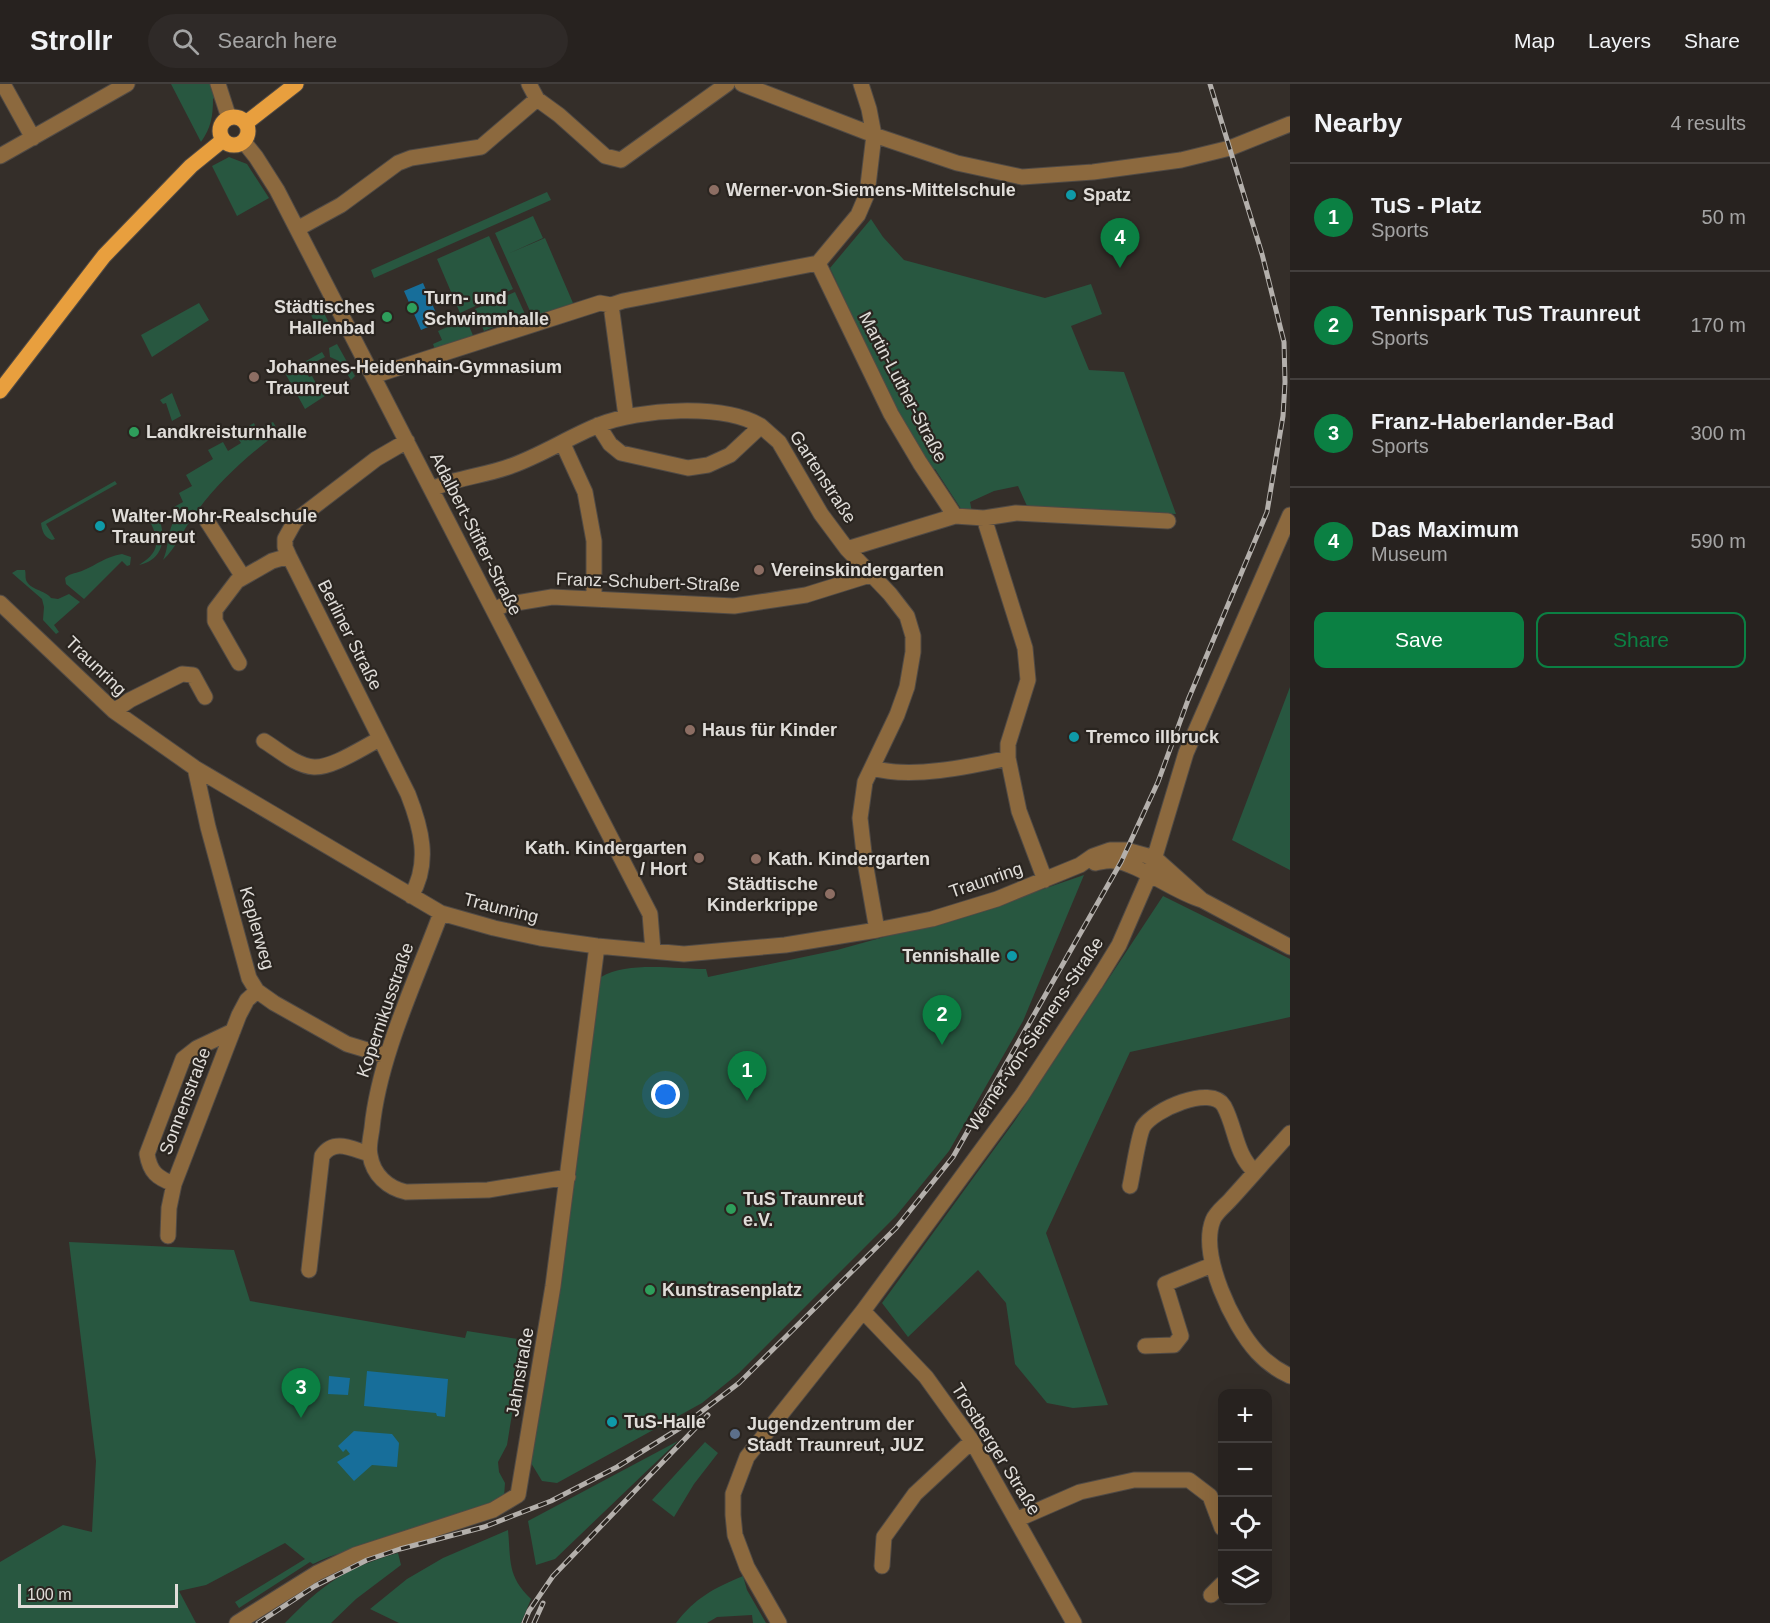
<!DOCTYPE html>
<html lang="en">
<head>
<meta charset="utf-8">
<style>
  body { margin:0; font-family:Arial,sans-serif; background:#2f2a28; color:#f1f3f6 }
  .controls { position:absolute; right:18px; bottom:18px; display:grid; overflow:hidden; border-radius:12px; box-shadow:0 6px 24px #0002 }
  .controls button { width:54px; height:54px; display:grid; place-items:center; padding:0; border:0; border-bottom:2px solid #433f3d; background:#27221f; color:#f1f3f6; font:30px sans-serif }
  .scale { position:absolute; left:18px; bottom:15px; width:160px; box-sizing:border-box; padding-left:6px; border:3px solid #e0ddd9; border-top:0; font-size:16px; line-height:21px; white-space:nowrap; color:#e0ddd9; -webkit-text-stroke:4px #2a2520; paint-order:stroke }
  .you { position:absolute; left:666px; top:1011px; width:21px; height:21px; margin:-15px; border:4px solid #fff; border-radius:50%; background:#1a73e8; box-shadow:0 0 0 9px #1a73e833 }
  .badge { display:grid; place-items:center; width:39px; height:39px; border-radius:50%; background:#0b8043; color:#fff; font-size:20px; font-weight:700 }
  .pin { position:absolute; translate:-50% -50px; filter:drop-shadow(0 2px 3px #0008) }
  .pin::after { content:''; position:absolute; top:32px; width:21px; height:18px; background:inherit; clip-path:polygon(0 0,100% 0,50% 100%) }
  .list { margin:0; padding:0; list-style:none }
  h2 { display:flex; justify-content:space-between; align-items:center; height:78px; margin:0; padding:0 24px; font-size:26px }
  h2 small { font-size:20px; font-weight:400; color:#a4a4a4 }
  .list li { display:grid; grid-template-columns:39px 1fr auto; gap:18px; align-items:center; box-sizing:border-box; height:108px; padding:0 24px; border-top:2px solid #433f3d }
  .list b { display:block; font-size:22px; white-space:nowrap }
  .list p { margin:0; font-size:20px; white-space:nowrap; color:#a4a4a4 }
  .list em { font-size:20px; font-style:normal; color:#a4a4a4 }
  .actions { display:flex; gap:12px; padding:18px 24px }
  .actions a { flex:1; padding:14px 0; border:2px solid #0b8043; border-radius:12px; text-align:center; font-size:21px; color:#0b8043 }
  .actions .main { background:#0b8043; color:#fff }
  .icon { flex:none; width:33px; height:33px; fill:none; stroke:currentColor; stroke-width:2; stroke-linecap:round; stroke-linejoin:round }
  .map { position:relative; flex:none; width:1290px; height:1539px; overflow:hidden }
  header { display:flex; align-items:center; gap:36px; box-sizing:border-box; height:84px; padding:0 30px; background:#27221f; border-bottom:2px solid #433f3d }
  header strong { font-size:28px }
  nav { display:flex; gap:33px; margin-inline-start:auto; font-size:21px }
  .search { width:420px; height:54px; background:#2f2a28; display:flex; align-items:center; gap:15px; box-sizing:border-box; padding:0 21px; border-radius:33px; color:#a4a4a4; font-size:22px }
  main { display:flex }
  aside { flex:1; background:#27221f }
  .map>svg:first-child { display:block }
  .green { fill:#285740 }
  .water { fill:#176e9a }
  .lines { fill:none; stroke-linecap:round; stroke-linejoin:round }
  .minor-casing { stroke:#504a45; stroke-width:17 }
  .major-casing { stroke:#504a45; stroke-width:17 }
  .minor { stroke:#8c693e; stroke-width:15 }
  .major { stroke:#e89f3e; stroke-width:15 }
  .rail-casing { stroke:#b4b0ac; stroke-width:5 }
  .rail { stroke:#2a2520; stroke-width:3; stroke-dasharray:9; stroke-linecap:butt }
  .education-dot { fill:#8d6e63; stroke:#2a2520; stroke-width:2 }
  .culture-dot { fill:#0f9aa8; stroke:#2a2520; stroke-width:2 }
  .leisure-dot { fill:#2e9e5b; stroke:#2a2520; stroke-width:2 }
  .service-dot { fill:#5c6f8a; stroke:#2a2520; stroke-width:2 }
  .labels { text-anchor:middle; stroke-width:4.5; stroke-linejoin:round; paint-order:stroke }
  .poi-label { font-size:18px; font-weight:bold; fill:#e0ddd9; stroke:#2a2520; text-anchor:start }
  .street-label { font-size:18px; fill:#e0ddd9; stroke:#2a2520 }
</style>
</head>
<body>
<header>
<strong>Strollr</strong>
<div class="search"><svg class="icon" aria-label="search" viewBox="0 0 24 24"><circle cx="10" cy="10" r="6"/><path d="M15 15l6 6"/></svg>Search here</div>
<nav><a>Map</a><a>Layers</a><a>Share</a></nav>
</header>
<main>
<div class="map">
<svg width="1290" height="1539" viewBox="0 0 1290 1539">
  <rect width="100%" height="100%" fill="#342e29"/>
  <path class="green" d="M171,0H211L215,13L213,15C213,32 211,44 201,58Z
    M229,73L247,80L269,114L237,132L212,82Z
    M547,108L551,116L374,194L371,186Z
    M533,132L543,154L510,169L545,154L573,219L534,236L495,149Z
    M871,135L883,153L904,176L1045,214L1091,200L1102,230L1071,242L1089,286L1124,288L1176,430L1027,422L1018,402L994,407L970,418L972,428L961,425L935,385L930,387L905,346L830,184Z
    M489,152L513,205L460,229L437,175Z
    M515,208L525,230L484,247L475,225Z
    M199,219L209,236L152,273L141,251Z
    M321,223L331,243L320,249L310,229Z
    M466,235L475,256L436,268L433,260L442,256L438,247Z
    M337,260L355,292L351,296L339,277L330,273L329,264Z
    M322,268L325,273L307,282L308,284L305,286L309,293L312,292L317,301L322,299L328,310L305,325L285,289Z
    M172,309L181,332L172,337L166,319L163,320L160,316Z
    M273,338L279,348C247,372 218,398 195,430C183,445 177,463 163,476C169,464 168,443 175,436H188V431H178L174,423L183,418L179,409L192,402L186,391L213,375L208,366L223,358L228,367L241,359L235,350L254,339L257,346Z
    M115,397L117,400L46,440L55,455L52,456C44,453 42,447 41,439Z
    M155,426C167,447 167,475 139,481C164,466 158,452 146,430Z
    M122,470L131,473L130,481L127,482L122,477L84,515L66,500L65,494C72,488 76,490 84,486C98,480 105,473 122,470Z
    M17,486H25C26,489 25,493 26,496C30,506 45,506 51,514L58,515L69,510L80,518L54,541L59,548L56,550L43,536L44,523L42,515L12,489Z
    M1290,603V786L1232,756Z
    M1084,791L1023,937L949,1067L896,1132L739,1289L702,1319L557,1399L542,1397L531,1379L553,1250L601,893C628,877 675,885 706,885L708,893L837,866L989,824Z
    M1163,812L1290,875V933L1130,968L1046,1149L1108,1321L1073,1324L1047,1319L1015,1280L1006,1219L978,1186L908,1253L882,1219L1014,1038Z
    M69,1158L234,1166L250,1217L465,1254L467,1247L524,1256L507,1361L498,1378L499,1388L505,1399L504,1413C465,1431 423,1445 383,1457C359,1464 334,1469 313,1480L310,1478L239,1524L235,1518L305,1475L285,1459L206,1501L179,1507L196,1539H0V1478L63,1441L92,1448L96,1377Z
    M678,1357L555,1475L536,1481L528,1437Z
    M705,1358L718,1369L694,1400L674,1433L652,1416Z
    M508,1446C511,1477 507,1492 531,1515L521,1539H399L370,1525L407,1495L443,1474Z
    M398,1469L401,1481L356,1515L331,1539H285C323,1500 345,1484 398,1469Z
    M743,1492L747,1506L766,1539H753L752,1531L717,1533L707,1539H676C695,1514 714,1504 743,1492Z"/>
  <path class="water" d="M423,199L440,238L421,246L404,207Z
    M367,1287L448,1295L445,1333L437,1332L436,1329L364,1322Z
    M329,1292L350,1294L348,1311L328,1310Z
    M354,1347L392,1350L399,1359L397,1383L372,1381L354,1397L337,1378L350,1370L346,1365L343,1368L338,1362Z"/>
  <g class="lines">
    <g class="minor-casing">
      <path id="minor" d="M3,0L33,54
        M218,0L229,34
        M529,0L537,15L559,31L605,72L621,76L727,0
        M742,0L874,51L957,79L1022,93L1093,88L1181,76L1230,64L1290,40
        M244,58L256,73L277,106L650,830L653,867
        M0,72L127,0
        M297,145L341,121L398,79L411,74L481,63L537,15
        M818,179L891,330L920,379L955,432L984,434L1025,564L1028,596L1008,660V674L1019,727L1045,796
        M611,221L626,332
        M373,292L600,219L611,221L623,217L818,179L858,131L867,110L874,51L869,25L861,0
        M761,342L779,358L821,430L847,465L890,510L907,532L913,552V568L907,603L897,631L865,698L860,734L865,778L877,846
        M407,357L376,375L295,437L285,455V463L289,472L408,710C421,743 431,779 411,812
        M563,360L585,408L594,457V515
        M432,405C457,393 485,392 511,382C542,371 569,353 599,341C639,325 723,319 761,342L730,371L708,381L688,384L621,369L610,360L598,341
        M984,434L1016,429L1168,437
        M207,437L243,493
        M847,465L955,432
        M0,519L114,627L195,684L441,829L494,844L540,854L597,862L684,870L785,861L877,846L932,835L997,815L1080,781L1093,772L1110,766H1126L1155,774L1202,816
        M494,526L504,521L552,513L734,522L806,511L870,491
        M239,579L215,537V526L237,497L272,477L289,472
        M114,627L130,616L182,590L193,591L205,613
        M264,657C279,666 296,682 314,683C333,684 363,663 380,655
        M195,684L208,743L249,894L257,907L274,919L347,960L387,972
        M872,684C911,695 968,683 1008,674
        M1095,779C1101,778 1108,776 1114,777C1138,779 1174,808 1202,816L1290,863
        M441,829C416,896 379,973 372,1044C371,1052 368,1063 370,1071C373,1091 388,1104 406,1108L488,1106L568,1093
        M1290,1049C1270,1071 1251,1093 1231,1115C1226,1121 1216,1128 1213,1136C1199,1171 1233,1242 1257,1268C1267,1279 1277,1286 1290,1292
        M174,1100C157,1094 150,1088 147,1070L183,975L197,964L233,947
        M1130,1102C1133,1089 1138,1053 1143,1043C1153,1026 1211,1000 1224,1022C1236,1044 1235,1070 1255,1088
        M168,1152L169,1124L174,1100L239,931L247,916L257,907
        M309,1186L322,1072C334,1054 352,1065 369,1070
        M863,1227L926,1293L972,1357L1074,1539
        M1145,1262L1174,1261L1181,1252L1165,1200L1212,1181
        M1018,1435L1080,1408L1134,1396H1189L1210,1412L1222,1444
        M882,1482L884,1453L915,1410L972,1357
        M1211,1511L1222,1500
        M237,1539L317,1489L355,1471L493,1426L518,1411L553,1202L597,862
        M779,1539L747,1483L735,1451L733,1431V1410L747,1373L863,1227L1022,1011L1095,900L1119,861L1149,792L1186,669L1290,431"/>
    </g>
    <g class="major-casing">
      <path id="major" d="M220 47a14 14 0 1 1 28 0a14 14 0 1 1-28 0Z
        M246,39L296,0
        M0,307L104,172L191,82L223,56"/>
    </g>
    <use href="#minor" class="minor"/>
    <use href="#major" class="major"/>
    <g class="rail-casing">
      <path id="rail" d="M258,1539L315,1502L367,1476L400,1465L484,1443L551,1417L617,1383L680,1344L739,1299L896,1144L953,1073L1121,778L1158,698L1188,616L1267,428L1283,332L1285,298L1284,258L1262,170L1210,0
        M524,1539L529,1527L553,1492L708,1331
        M534,1539L543,1519"/>
    </g>
    <use href="#rail" class="rail"/>
  </g>
  <g class="education-dot">
    <circle cx="714" cy="106" r="6"/>
    <circle cx="254" cy="293" r="6"/>
    <circle cx="759" cy="486" r="6"/>
    <circle cx="690" cy="646" r="6"/>
    <circle cx="699" cy="774" r="6"/>
    <circle cx="756" cy="775" r="6"/>
    <circle cx="830" cy="810" r="6"/>
  </g>
  <g class="culture-dot">
    <circle cx="1071" cy="111" r="6"/>
    <circle cx="100" cy="442" r="6"/>
    <circle cx="1074" cy="653" r="6"/>
    <circle cx="1012" cy="872" r="6"/>
    <circle cx="612" cy="1338" r="6"/>
  </g>
  <g class="leisure-dot">
    <circle cx="412" cy="224" r="6"/>
    <circle cx="387" cy="233" r="6"/>
    <circle cx="134" cy="348" r="6"/>
    <circle cx="731" cy="1125" r="6"/>
    <circle cx="650" cy="1206" r="6"/>
  </g>
  <circle class="service-dot" cx="735" cy="1350" r="6"/>
  <g class="labels">
    <g class="poi-label">
      <text x="726" y="112">Werner-von-Siemens-Mittelschule</text>
      <text x="1083" y="117">Spatz</text>
      <text x="424" y="220">Turn- und<tspan x="424" dy="21">Schwimmhalle</tspan></text>
      <text x="375" y="229" text-anchor="end">Städtisches<tspan x="375" dy="21">Hallenbad</tspan></text>
      <text x="266" y="289">Johannes-Heidenhain-Gymnasium<tspan x="266" dy="21">Traunreut</tspan></text>
      <text x="146" y="354">Landkreisturnhalle</text>
      <text x="112" y="438">Walter-Mohr-Realschule<tspan x="112" dy="21">Traunreut</tspan></text>
      <text x="771" y="492">Vereinskindergarten</text>
      <text x="702" y="652">Haus für Kinder</text>
      <text x="1086" y="659">Tremco illbruck</text>
      <text x="687" y="770" text-anchor="end">Kath. Kindergarten<tspan x="687" dy="21">/ Hort</tspan></text>
      <text x="768" y="781">Kath. Kindergarten</text>
      <text x="818" y="806" text-anchor="end">Städtische<tspan x="818" dy="21">Kinderkrippe</tspan></text>
      <text x="1000" y="878" text-anchor="end">Tennishalle</text>
      <text x="743" y="1121">TuS Traunreut<tspan x="743" dy="21">e.V.</tspan></text>
      <text x="662" y="1212">Kunstrasenplatz</text>
      <text x="624" y="1344">TuS-Halle</text>
      <text x="747" y="1346">Jugendzentrum der<tspan x="747" dy="21">Stadt Traunreut, JUZ</tspan></text>
    </g>
    <g class="street-label">
      <text transform="translate(903 303) rotate(62)" y="6">Martin-Luther-Straße</text>
      <text transform="translate(823 393) rotate(57)" y="6">Gartenstraße</text>
      <text transform="translate(476 450) rotate(63)" y="6">Adalbert-Stifter-Straße</text>
      <text transform="translate(648 498) rotate(2)" y="6">Franz-Schubert-Straße</text>
      <text transform="translate(350 551) rotate(63)" y="6">Berliner Straße</text>
      <text transform="translate(96 582) rotate(44)" y="6">Traunring</text>
      <text transform="translate(986 796) rotate(-19)" y="6">Traunring</text>
      <text transform="translate(501 824) rotate(14)" y="6">Traunring</text>
      <text transform="translate(257 844) rotate(74)" y="6">Keplerweg</text>
      <text transform="translate(385 926) rotate(-71)" y="6">Kopernikusstraße</text>
      <text transform="translate(1035 950) rotate(-56)" y="6">Werner-von-Siemens-Straße</text>
      <text transform="translate(185 1017) rotate(-69)" y="6">Sonnenstraße</text>
      <text transform="translate(520 1288) rotate(-80)" y="6">Jahnstraße</text>
      <text transform="translate(996 1365) rotate(58)" y="6">Trostberger Straße</text>
    </g>
  </g>
</svg>
<div class="controls">
<button>+</button>
<button>−</button>
<button><svg class="icon" aria-label="locate" viewBox="0 0 24 24"><circle cx="12" cy="12" r="6"/><path d="M12 2v4M12 18v4M2 12h4M18 12h4"/></svg></button>
<button><svg class="icon" aria-label="layers" viewBox="0 0 24 24"><path d="M12 4l9 5-9 5-9-5zM3 14l9 5 9-5"/></svg></button>
</div>
<div class="scale">100 m</div>
<div class="you"></div>
<div class="pin badge" style="left:747px;top:1017px">1</div>
<div class="pin badge" style="left:942px;top:961px">2</div>
<div class="pin badge" style="left:301px;top:1334px">3</div>
<div class="pin badge" style="left:1120px;top:184px">4</div>
</div>
<aside>
<h2>Nearby<small>4 results</small></h2>
<ul class="list">
<li><span class="badge">1</span><div><b>TuS - Platz</b><p>Sports</p></div><em>50 m</em></li>
<li><span class="badge">2</span><div><b>Tennispark TuS Traunreut</b><p>Sports</p></div><em>170 m</em></li>
<li><span class="badge">3</span><div><b>Franz-Haberlander-Bad</b><p>Sports</p></div><em>300 m</em></li>
<li><span class="badge">4</span><div><b>Das Maximum</b><p>Museum</p></div><em>590 m</em></li>
</ul>
<div class="actions"><a class="main">Save</a><a>Share</a></div>
</aside>
</main>
</body>
</html>
